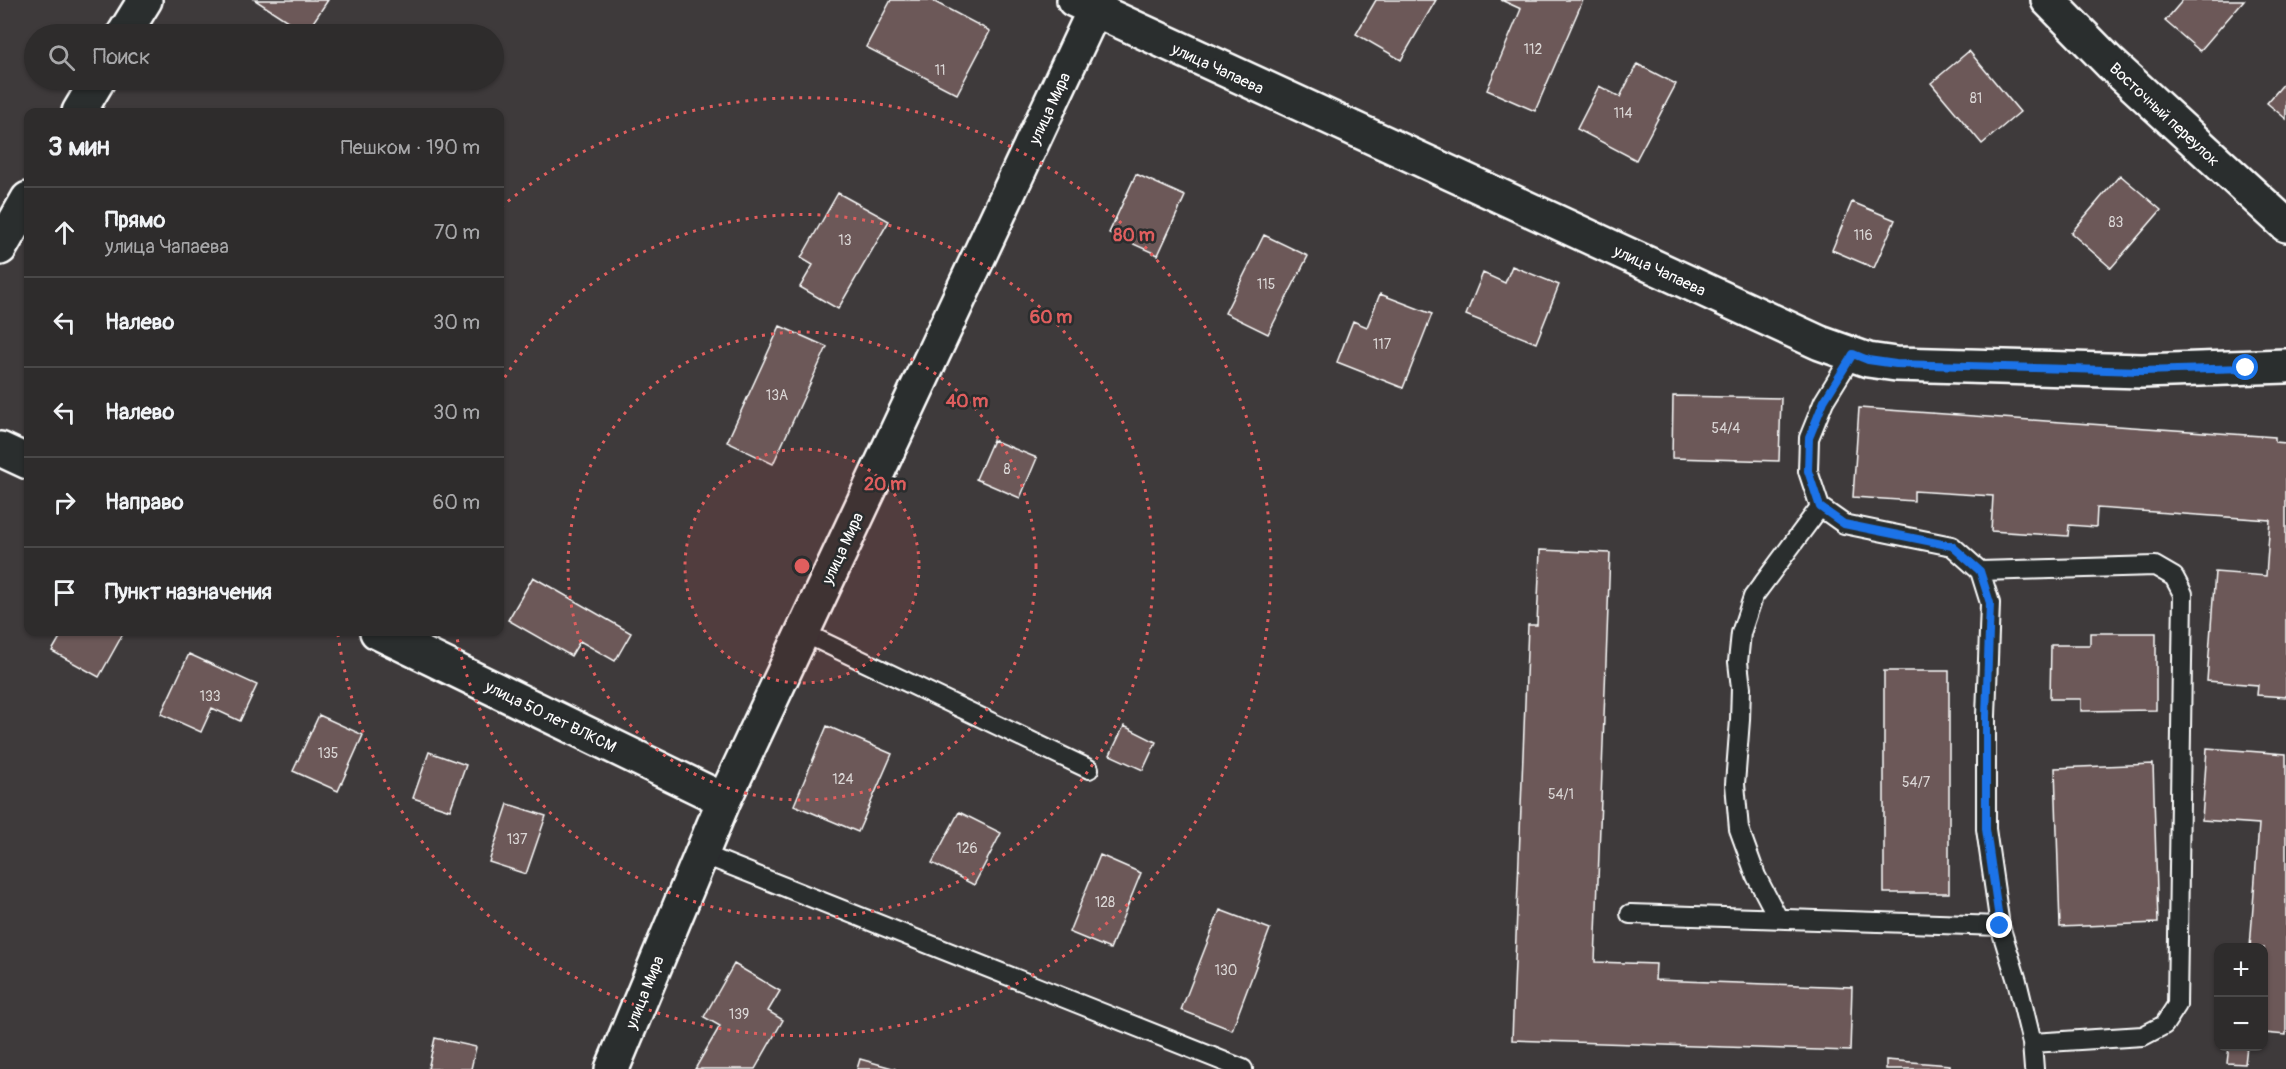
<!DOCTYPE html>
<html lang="ru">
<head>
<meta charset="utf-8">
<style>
  body { margin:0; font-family:Pangolin,sans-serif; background:#3a3838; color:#f1f3f6 }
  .controls { position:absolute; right:18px; bottom:18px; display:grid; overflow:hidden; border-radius:12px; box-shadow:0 2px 4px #0004 }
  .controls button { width:54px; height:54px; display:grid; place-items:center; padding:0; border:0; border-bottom:2px solid #494848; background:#2e2c2c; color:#f1f3f6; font:30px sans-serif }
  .stop { position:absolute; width:18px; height:18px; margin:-14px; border:4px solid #1a73e8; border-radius:50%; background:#fff }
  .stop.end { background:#1a73e8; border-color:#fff; box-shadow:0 2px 6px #0008 }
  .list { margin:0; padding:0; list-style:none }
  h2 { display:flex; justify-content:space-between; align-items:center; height:78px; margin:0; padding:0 24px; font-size:26px }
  h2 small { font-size:20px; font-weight:400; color:#a7a7a9 }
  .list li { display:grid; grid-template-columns:39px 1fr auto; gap:18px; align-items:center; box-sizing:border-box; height:90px; padding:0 24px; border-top:2px solid #494848 }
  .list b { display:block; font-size:22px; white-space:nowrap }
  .list p { margin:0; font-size:20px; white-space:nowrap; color:#a7a7a9 }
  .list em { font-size:20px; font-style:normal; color:#a7a7a9 }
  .icon { flex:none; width:33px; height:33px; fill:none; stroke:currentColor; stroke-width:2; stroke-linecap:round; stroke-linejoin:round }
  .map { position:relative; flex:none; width:2286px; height:1069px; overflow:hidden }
  .search { position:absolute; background:#2e2c2c; box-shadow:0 2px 4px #0004; left:24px; top:24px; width:480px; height:66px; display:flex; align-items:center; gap:15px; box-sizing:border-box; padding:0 21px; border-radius:33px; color:#a7a7a9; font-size:22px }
  .panel { position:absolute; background:#2e2c2c; box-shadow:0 2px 4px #0004; left:24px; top:108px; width:480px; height:528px; border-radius:12px }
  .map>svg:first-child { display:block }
  .building { fill:#6c5958; stroke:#fff; stroke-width:1.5 }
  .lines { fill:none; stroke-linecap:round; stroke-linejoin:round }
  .lane-casing { stroke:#fff; stroke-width:22 }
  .street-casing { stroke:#fff; stroke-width:38 }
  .secondary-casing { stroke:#fff; stroke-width:38 }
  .lane { stroke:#2a2d2e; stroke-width:18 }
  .street { stroke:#2a2d2e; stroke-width:33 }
  .secondary { stroke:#2a2d2e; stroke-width:33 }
  .route { stroke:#1a73e8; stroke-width:8 }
  .ring { fill:none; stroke:#e05e5e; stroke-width:3; stroke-dasharray:3 6 }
  .labels { text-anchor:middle; stroke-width:5; stroke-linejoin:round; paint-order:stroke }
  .number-label { font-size:14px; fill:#dad6d5 }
  .street-label { font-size:16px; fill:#fff; stroke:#2a2d2e }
  .centre { fill:#e05e5e; stroke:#2a2d2e; stroke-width:3 }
  .ring-label { font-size:18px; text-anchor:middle; font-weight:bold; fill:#e05e5e; stroke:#2a2d2e; stroke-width:5; stroke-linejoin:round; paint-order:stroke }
</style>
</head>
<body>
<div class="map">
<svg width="2286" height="1069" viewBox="0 0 2286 1069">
  <rect width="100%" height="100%" fill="#3e3a3b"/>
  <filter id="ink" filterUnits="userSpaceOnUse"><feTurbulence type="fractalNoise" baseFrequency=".0167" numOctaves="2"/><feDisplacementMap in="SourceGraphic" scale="12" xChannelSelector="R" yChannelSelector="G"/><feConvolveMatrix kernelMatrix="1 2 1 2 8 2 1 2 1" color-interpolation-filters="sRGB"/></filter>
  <g filter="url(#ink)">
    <path class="building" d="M255,0H328L306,33Z
      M891,0H931L990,31L957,94L866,47Z
      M1376,0H1436L1401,60L1356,34Z
      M1501,0H1583L1535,111L1487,90L1521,9Z
      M2183,0H2244L2200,51L2165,21Z
      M1969,51L2020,112L1982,144L1931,83Z
      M1637,64L1676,84L1636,160L1577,129L1599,86L1620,97Z
      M2286,81V119L2267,103Z
      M1136,174L1185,196L1158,255L1109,233Z
      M2120,175L2161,210L2111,268L2071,233Z
      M838,193L889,221L838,309L800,287L813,265L801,258Z
      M1852,202L1895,220L1874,268L1832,250Z
      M1264,235L1308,256L1268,334L1225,313Z
      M1512,266L1559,285L1536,343L1466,315L1483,273L1505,283Z
      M1380,294L1432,314L1403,388L1337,362L1353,321L1367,327Z
      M780,326L827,347L773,464L727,442Z
      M1673,396L1781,398L1779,461L1672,458Z
      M1859,408L2275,437V442L2286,443V697L2257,695L2258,685L2207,681L2215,572L2266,576L2270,520L2097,508L2096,527L2069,525L2068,536L1991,531L1993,496L1914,491V501L1853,497Z
      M993,440L1037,458L1020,498L976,479Z
      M1540,550L1610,553L1595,962L1656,964L1655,980L1852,987L1850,1051L1512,1040L1528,625H1537Z
      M533,577L631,633L615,661L580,641L571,656L508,620Z
      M63,632H124L99,677L52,651Z
      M2090,633H2156V710L2081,711V699H2050L2051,645H2090Z
      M189,654L257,685L240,721L212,708L201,732L161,714Z
      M1884,671H1949V893H1884Z
      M319,715L363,735L338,791L293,771Z
      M827,726L892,754L858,832L794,805Z
      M1124,726L1156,742L1143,770L1110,755Z
      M2207,748L2286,754V1035L2264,1033V948H2250L2259,824L2202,820Z
      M429,752L466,765L450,810L413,798Z
      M2153,764L2158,923L2060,927L2055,768Z
      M508,804L546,816L526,874L489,862Z
      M959,812L1001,833L974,885L932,863Z
      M1100,855L1141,873L1110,949L1069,932Z
      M1220,910L1270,929L1232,1030L1181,1010Z
      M734,964L780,991L768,1011L783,1020L755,1069H695L720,1026L704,1017Z
      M435,1038L476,1047L471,1069H428Z
      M2229,1046H2247L2245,1064L2227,1063Z
      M860,1059L896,1069H857Z
      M1886,1060L1950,1065V1069H1886Z"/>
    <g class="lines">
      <g class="lane-casing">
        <path id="lane" d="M1853,354L1824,401L1809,438L1808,471L1820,507L1844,524L1952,546L1980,571L1990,603L1986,716V829L2000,926L2017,981L2032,1043L2034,1069
          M1980,571L2155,566L2174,577L2183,594L2177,1005L2164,1025L2143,1036L2032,1043
          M802,632L1089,769
          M702,854L1243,1069
          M1630,914L2000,926
          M1778,918L1756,876L1739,829L1735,784L1740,720L1741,688L1738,662L1741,633L1753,597L1820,507"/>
      </g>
      <g class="street-casing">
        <path id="street" d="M1074,0L1820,343L1868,360L1896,364L2142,371L2286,366
          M124,34L145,0
          M79,112L98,80
          M0,248L28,199
          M0,449L28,462
          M377,632L724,800
          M612,1069L724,800L1099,0"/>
      </g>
      <g class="secondary-casing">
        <path id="secondary" d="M2048,0L2110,63L2286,225"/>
      </g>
      <use href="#lane" class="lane"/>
      <use href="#street" class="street"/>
      <use href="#secondary" class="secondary"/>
    </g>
  </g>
  <g class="lines" filter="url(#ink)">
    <path class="route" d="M2000,926L1986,829V716L1990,603L1980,571L1952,546L1844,524L1820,507L1808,471L1809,438L1824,401L1853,354L1868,360L1896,364L2142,371L2246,368"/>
  </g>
  <circle cx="802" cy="566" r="117" fill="#e05e5e" fill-opacity=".12"/>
  <g class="ring">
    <circle cx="802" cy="566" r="117"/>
    <circle cx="802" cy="566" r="234"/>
    <path d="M500 385A352 352 0 1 1 456 633"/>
    <path d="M501 207A469 469 0 1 1 338 635"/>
  </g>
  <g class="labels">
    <g class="number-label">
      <text x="1533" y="54">112</text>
      <text x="940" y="75">11</text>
      <text x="1976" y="103">81</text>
      <text x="1623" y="118">114</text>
      <text x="2116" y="227">83</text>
      <text x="1863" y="240">116</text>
      <text x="845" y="245">13</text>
      <text x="1266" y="289">115</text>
      <text x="1382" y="349">117</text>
      <text x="777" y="400">13А</text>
      <text x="1726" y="433">54/4</text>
      <text x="1007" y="474">8</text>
      <text x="210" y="701">133</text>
      <text x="328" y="758">135</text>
      <text x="843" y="784">124</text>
      <text x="1916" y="787">54/7</text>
      <text x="1561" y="799">54/1</text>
      <text x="517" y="844">137</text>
      <text x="967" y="853">126</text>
      <text x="1105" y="907">128</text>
      <text x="1226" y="975">130</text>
      <text x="739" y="1019">139</text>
    </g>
    <g class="street-label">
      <text transform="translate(1218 68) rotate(25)" y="6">улица Чапаева</text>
      <text transform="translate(1049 108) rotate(-65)" y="6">улица Мира</text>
      <text transform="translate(2165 114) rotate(43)" y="6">Восточный переулок</text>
      <text transform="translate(1660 270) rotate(25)" y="6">улица Чапаева</text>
      <text transform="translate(842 548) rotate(-65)" y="6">улица Мира</text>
      <text transform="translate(551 716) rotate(26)" y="6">улица 50 лет ВЛКСМ</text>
      <text transform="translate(644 992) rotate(-68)" y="6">улица Мира</text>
    </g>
  </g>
  <circle cx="802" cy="566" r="9" class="centre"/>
  <g class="ring-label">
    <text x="1134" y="241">80 m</text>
    <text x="1051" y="323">60 m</text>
    <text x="967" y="407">40 m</text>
    <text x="885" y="490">20 m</text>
  </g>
</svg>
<div class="controls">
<button>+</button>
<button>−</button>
</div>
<div class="stop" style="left:2246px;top:368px"></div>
<div class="stop end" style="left:2000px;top:926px"></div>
<div class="search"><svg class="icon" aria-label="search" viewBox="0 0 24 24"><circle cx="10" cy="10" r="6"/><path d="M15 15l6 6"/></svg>Поиск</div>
<section class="panel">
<h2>3 мин<small>Пешком · 190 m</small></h2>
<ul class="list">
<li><svg class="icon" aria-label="ahead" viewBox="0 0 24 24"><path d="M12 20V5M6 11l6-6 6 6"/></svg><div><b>Прямо</b><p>улица Чапаева</p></div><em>70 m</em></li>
<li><svg class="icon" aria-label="left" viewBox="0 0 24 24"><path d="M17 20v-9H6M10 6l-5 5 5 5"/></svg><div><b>Налево</b></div><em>30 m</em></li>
<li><svg class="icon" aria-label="left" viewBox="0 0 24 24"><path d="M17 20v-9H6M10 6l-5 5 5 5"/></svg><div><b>Налево</b></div><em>30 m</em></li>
<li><svg class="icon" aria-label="right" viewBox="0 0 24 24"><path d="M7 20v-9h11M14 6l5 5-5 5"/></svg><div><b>Направо</b></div><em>60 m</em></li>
<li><svg class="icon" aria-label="arrive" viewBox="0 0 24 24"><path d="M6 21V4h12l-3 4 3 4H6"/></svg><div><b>Пункт назначения</b></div></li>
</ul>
</section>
</div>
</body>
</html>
